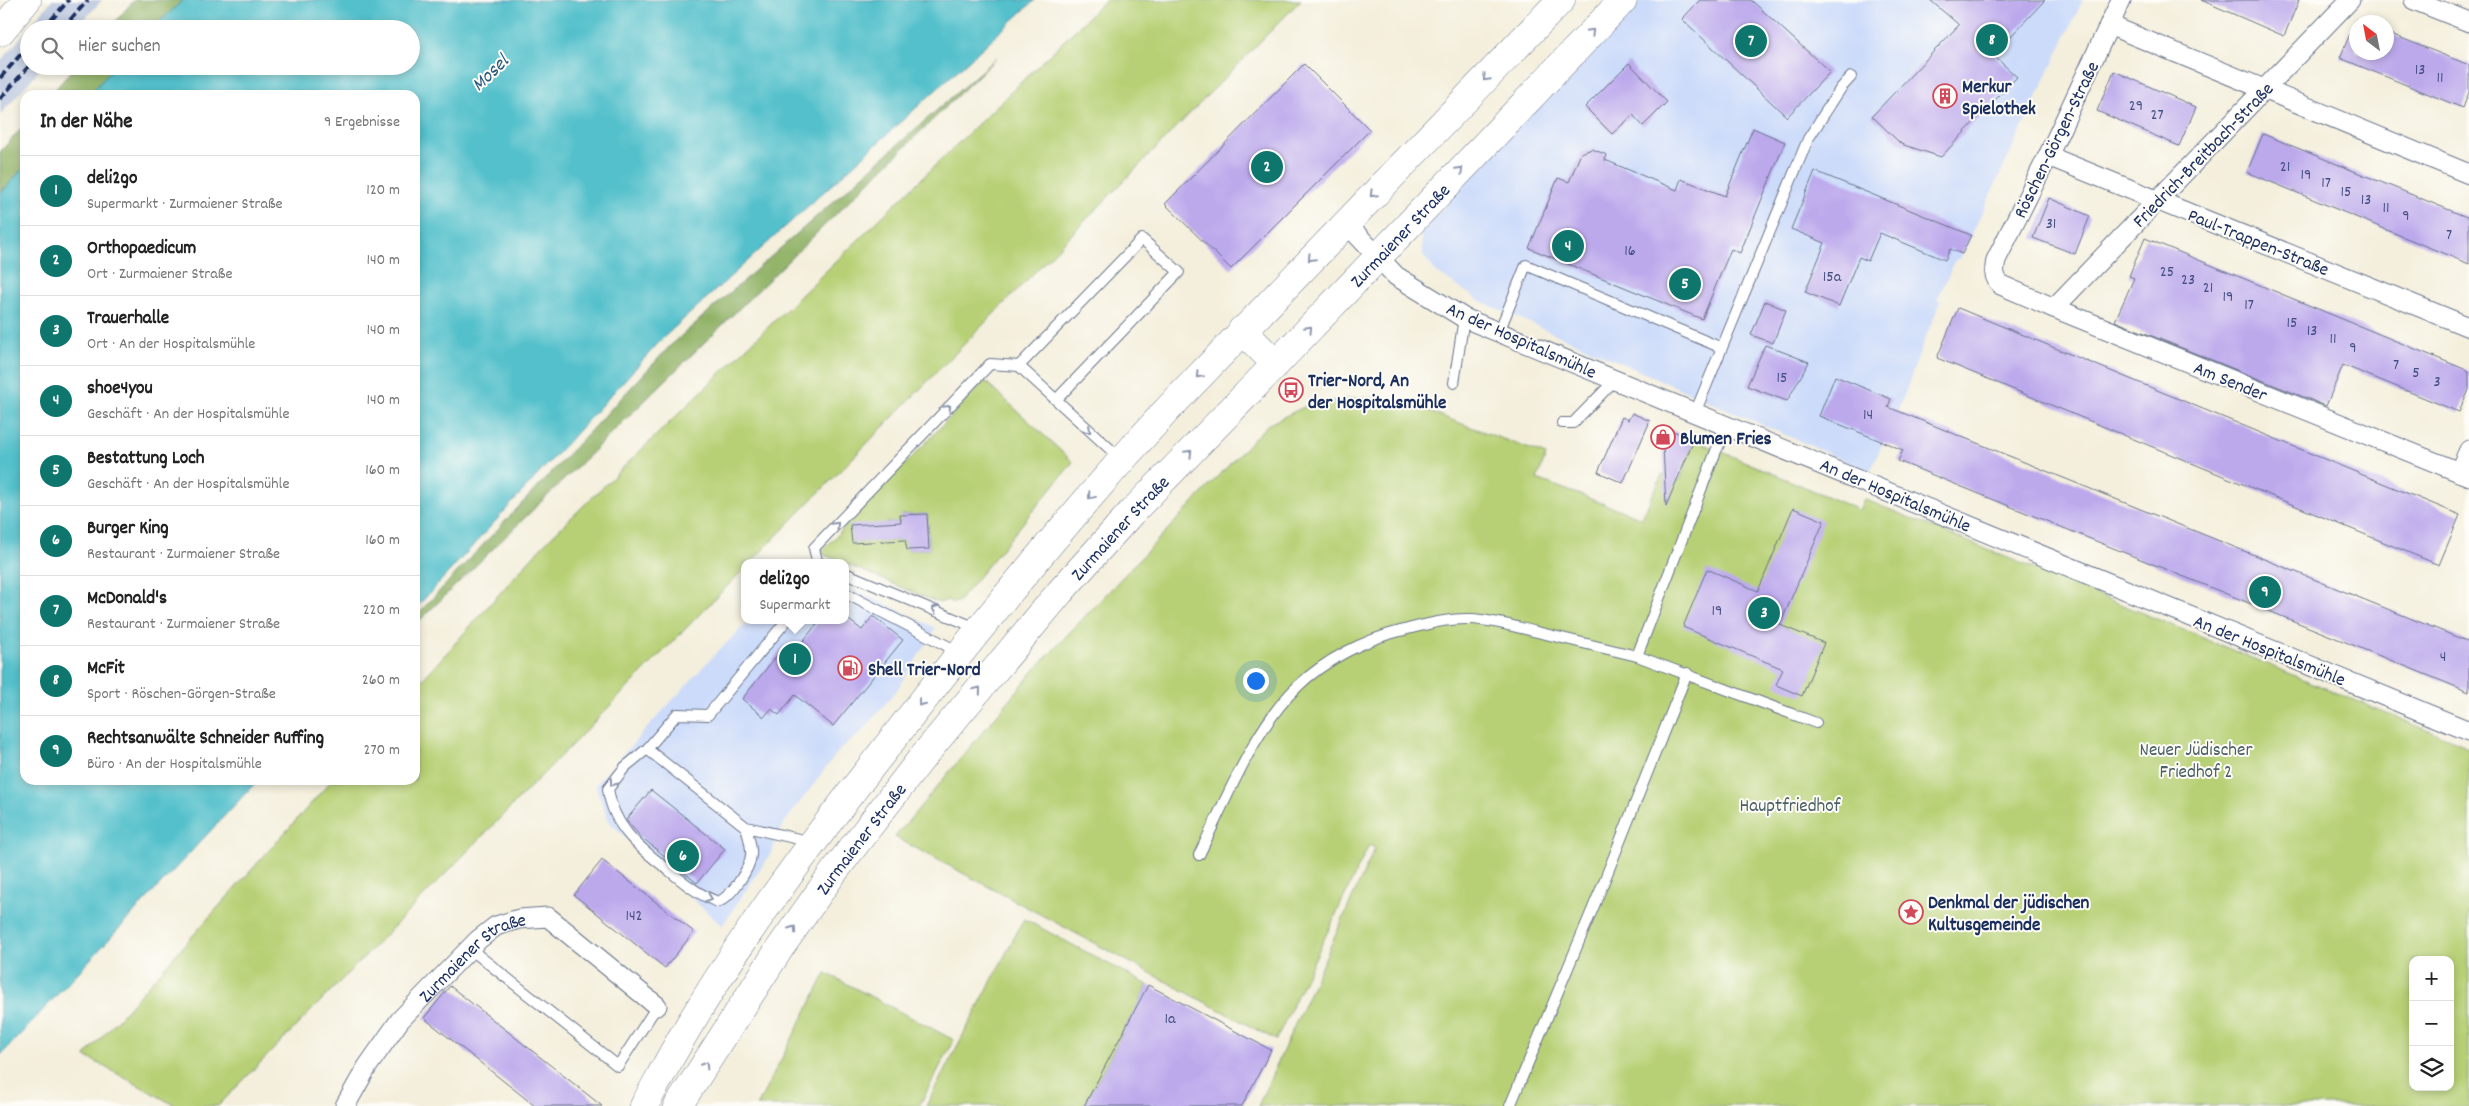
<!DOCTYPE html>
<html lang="de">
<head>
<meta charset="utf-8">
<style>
  body { margin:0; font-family:Dekko,sans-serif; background:#f2f2f2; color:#222 }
  .controls { position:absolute; right:15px; bottom:15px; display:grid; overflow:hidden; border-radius:10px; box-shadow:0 2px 8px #0003 }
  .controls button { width:45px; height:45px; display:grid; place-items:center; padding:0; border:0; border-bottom:1px solid #e0e0e0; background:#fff; color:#222; font:25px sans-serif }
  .compass { position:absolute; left:2349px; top:15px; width:45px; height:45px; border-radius:50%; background:#fff; box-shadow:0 2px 8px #0003; rotate:328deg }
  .you { position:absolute; left:1255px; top:680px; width:18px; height:18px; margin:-12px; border:4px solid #fff; border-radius:50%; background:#1a73e8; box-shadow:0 0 0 8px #1a73e833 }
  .badge { display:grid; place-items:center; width:32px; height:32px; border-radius:50%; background:#0f766e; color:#fff; font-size:16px; font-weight:700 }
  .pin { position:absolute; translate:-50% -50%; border:2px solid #fff; box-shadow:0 1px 5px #0006 }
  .popup { position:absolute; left:741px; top:559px; width:108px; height:65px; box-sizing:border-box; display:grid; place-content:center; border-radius:10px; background:#fff; filter:drop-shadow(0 1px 4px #0005); font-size:16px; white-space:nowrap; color:#767676 }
  .popup b { font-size:19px; color:#222 }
  .popup::after { content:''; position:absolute; left:50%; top:100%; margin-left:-10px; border:10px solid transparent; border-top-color:#fff }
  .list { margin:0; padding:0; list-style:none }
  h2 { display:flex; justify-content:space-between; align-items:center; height:65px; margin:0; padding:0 20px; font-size:21px }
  h2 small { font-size:16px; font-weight:400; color:#767676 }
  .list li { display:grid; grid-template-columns:32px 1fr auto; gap:15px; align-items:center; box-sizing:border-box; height:70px; padding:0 20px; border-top:1px solid #e0e0e0 }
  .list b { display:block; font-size:19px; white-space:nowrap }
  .list p { margin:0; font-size:16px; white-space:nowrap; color:#767676 }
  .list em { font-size:16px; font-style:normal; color:#767676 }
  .icon { flex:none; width:28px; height:28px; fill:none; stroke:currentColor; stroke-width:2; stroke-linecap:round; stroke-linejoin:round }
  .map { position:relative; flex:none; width:2469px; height:1106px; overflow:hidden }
  .search { position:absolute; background:#fff; box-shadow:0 2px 8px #0003; left:20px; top:20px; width:400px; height:55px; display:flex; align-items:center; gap:12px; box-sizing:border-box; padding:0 18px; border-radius:28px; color:#767676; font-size:19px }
  .panel { position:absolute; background:#fff; box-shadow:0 2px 8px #0003; left:20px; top:90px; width:400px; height:695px; border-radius:15px }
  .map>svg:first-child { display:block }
  .built { fill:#ccdbfa }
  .industrial { fill:#b8c5de }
  .green { fill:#b7d075; stroke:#69806a; fill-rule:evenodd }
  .forest { fill:#91b266; stroke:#567062 }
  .water { fill:#53c0cb; stroke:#377894 }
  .building { fill:#bca9ec }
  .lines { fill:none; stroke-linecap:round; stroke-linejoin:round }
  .service-casing { stroke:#67728a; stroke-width:12 }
  .minor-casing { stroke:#67728a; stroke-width:21 }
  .primary-casing { stroke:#67728a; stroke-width:29 }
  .service { stroke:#fff; stroke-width:10 }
  .minor { stroke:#fff; stroke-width:19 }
  .primary { stroke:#fff; stroke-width:28 }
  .rail { stroke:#1b2f5e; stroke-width:4; stroke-dasharray:8 4; stroke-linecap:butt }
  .oneway { stroke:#8d97ae }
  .labels { text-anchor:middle; stroke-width:4; stroke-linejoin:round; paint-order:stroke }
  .number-label { font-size:16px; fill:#434e82 }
  .poi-label { font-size:19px; font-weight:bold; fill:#1b2f5e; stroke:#fdfcf7; text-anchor:start }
  .street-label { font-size:19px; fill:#1b2f5e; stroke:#fdfcf7 }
  .park-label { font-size:19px; fill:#4a5f65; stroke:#fdfcf7 }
  .water-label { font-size:20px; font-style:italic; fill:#2c5a7f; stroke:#fdfcf7 }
</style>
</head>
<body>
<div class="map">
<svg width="2469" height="1106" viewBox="0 0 2469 1106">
  <rect width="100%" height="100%" fill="#fdfcf7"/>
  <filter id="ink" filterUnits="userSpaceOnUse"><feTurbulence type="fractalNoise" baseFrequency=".02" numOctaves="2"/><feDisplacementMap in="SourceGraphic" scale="10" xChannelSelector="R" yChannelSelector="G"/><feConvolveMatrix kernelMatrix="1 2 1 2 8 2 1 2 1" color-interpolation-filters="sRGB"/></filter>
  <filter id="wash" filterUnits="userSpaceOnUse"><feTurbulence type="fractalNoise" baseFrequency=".0096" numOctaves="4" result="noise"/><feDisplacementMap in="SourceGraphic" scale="20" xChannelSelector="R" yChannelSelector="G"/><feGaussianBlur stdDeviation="1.12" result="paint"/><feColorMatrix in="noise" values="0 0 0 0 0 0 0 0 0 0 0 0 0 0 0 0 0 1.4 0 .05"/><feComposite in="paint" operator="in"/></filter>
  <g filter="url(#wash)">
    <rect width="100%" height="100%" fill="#f4efdc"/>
    <path class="built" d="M1641,0H2083L1960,259H1956L1937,300L1941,301L1923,343L1904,396L1870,472L1480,301L1437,273L1423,256L1421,233L1500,145Z
      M845,585L936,628L896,691L861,733L841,748L785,822L771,853L722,926L610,823L595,785L713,656L750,620H845Z"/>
    <path class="industrial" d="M52,0H102L76,29H29V66H43L0,115V62Z"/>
    <path class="green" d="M1106,0H1301L750,563H745V568L218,1106H176L85,1056L332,780H415V688L544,544Z
      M985,381L1073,462L958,602L952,603L948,600L939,603L820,553ZM927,514L929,549L907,550L905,540L887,541L886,523L901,522V515Z
      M1354,398H1381L1409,404L1546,455L1537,479L1642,518L1662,475L1680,480L1694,440L1859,510L1864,499L2469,747V1106H1258L1375,848L1369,845L1276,1040L895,837L1037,667L1267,425L1310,404ZM2413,960H2450V1087H2413Z
      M1024,919L1148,985L1084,1106H926Z
      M826,973L954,1040L919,1106H757Z"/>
    <path class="forest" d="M134,0H183L152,29H109Z
      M997,57L415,625V617L672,344Z
      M76,66H115L89,95H50Z
      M25,124V166L0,194V152Z"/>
    <path class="water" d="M183,0H1035L664,337L415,609V95H89L115,66H411V29H152Z
      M25,166V780H258L0,1056V194Z"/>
    <g id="blocks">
      <path class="building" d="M1700,0H1751L1830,72L1787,117L1682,19Z
        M1930,0H2045L1993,55L2017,77L1941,157L1901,144L1872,116L1959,25Z
        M2201,0H2299L2284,36Z
        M2356,19L2364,22H2356V52H2386V32L2469,65V92L2463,108L2340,58Z
        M1629,63L1667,102L1643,126L1633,115L1612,134L1585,107Z
        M1304,64L1370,130L1231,269L1165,204Z
        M2114,71L2196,107L2179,146L2097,111Z
        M1753,128L1785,142L1740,253L1731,249L1702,319L1529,248L1558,178L1569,182L1581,153L1592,149L1607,155L1605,160L1677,190L1681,179L1725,196Z
        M2263,134L2469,218V264L2247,172Z
        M1815,171L1971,235L1962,254L1950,249L1945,260L1880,233L1868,261L1859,257L1839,306L1805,292L1825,243L1791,229Z
        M2049,198L2090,216L2075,254L2033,238Z
        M2145,238L2469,371V390L2459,412L2343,365L2326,406L2115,321L2134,278L2129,276Z
        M1765,301L1786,310L1773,343L1751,335Z
        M1958,308L2460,515L2439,565L1937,358Z
        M1765,345L1809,362L1787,401L1747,386Z
        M1835,376L1891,399L1888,407L2469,642V692L1898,461L1903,450L1819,416Z
        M1632,413L1650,421L1623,483L1598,472L1622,417L1628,420Z
        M1662,426L1694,440L1666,506Z
        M1793,508L1824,521L1780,625L1824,643L1802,696L1776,685L1783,669L1683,627L1707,569L1758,591Z
        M927,514L929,549L907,550L905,540L852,543L850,525L901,522L900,515Z
        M873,616L903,640L833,726L795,695L779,715L771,709L764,717L742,699L783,648L792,655L820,620H849L862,630Z
        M651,790L725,849L697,883L639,835L626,820Z
        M602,860L694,932L665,968L574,895Z
        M1148,985L1271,1050L1242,1106H1084Z
        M450,986L602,1106H535L424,1018Z"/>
    </g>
  </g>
  <g filter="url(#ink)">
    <use href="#blocks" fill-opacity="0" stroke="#67728a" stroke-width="1"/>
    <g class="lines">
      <g class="service-casing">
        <path id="service" d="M1499,332L1526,265L1722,348
          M1019,366L1142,239L1179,272L1056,400
          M1454,383L1464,318
          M1695,413L1808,139L1841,88L1851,77
          M1562,423H1573L1614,381
          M1728,426L1716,451L1637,656L1816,723
          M820,563L817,561L814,548L990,364L1019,366L1121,459
          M845,573L979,629
          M845,593L959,652
          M787,620L708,715L677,714L647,749L746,827L812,842
          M647,749L625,767L608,789C613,826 637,846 666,868C683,882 697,894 718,902C731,897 750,869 751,855C752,847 748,835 746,827
          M1199,855C1225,802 1255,726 1298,686C1325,660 1364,640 1400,631C1423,625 1447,618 1471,619C1493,620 1516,627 1537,632C1570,640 1604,648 1637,656
          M469,948L618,1066L657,1006
          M1510,1106L1601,889L1687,673"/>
      </g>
      <g class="minor-casing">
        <g id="minor">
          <path d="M2121,0L2048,156L1996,260C1994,270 1993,277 2001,285L2054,308L2469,476"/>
          <path d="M2414,0L2469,22"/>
          <path d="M2109,25L2469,174"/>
          <path d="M2048,156L2469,327"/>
          <path d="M1345,222L1396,276L1464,318L2469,731"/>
          <path d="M2054,308L2350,0"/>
          <path d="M2459,472L2469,450"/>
          <path id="s1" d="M345,1106L367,1067L400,1020L478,940L496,926L519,919L548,917L657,1006"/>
        </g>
      </g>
      <g class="primary-casing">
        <g id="primary">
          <path d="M0,32L27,0"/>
          <path d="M1242,330L1276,364"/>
          <path d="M644,1106C661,1075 677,1044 696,1014C759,910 835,812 911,716C992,611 1077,508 1167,410L1561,0"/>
          <path id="s2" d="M678,1106L780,948L833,873L925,754L1060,592L1131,513L1276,364L1623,0"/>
        </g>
      </g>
      <use href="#service" class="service"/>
      <use href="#minor" class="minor"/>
      <use href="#primary" class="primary"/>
      <path class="rail" d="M43,29L69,0
        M62,29L88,0
        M0,78L29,45
        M0,99L29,66"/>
    </g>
    <defs><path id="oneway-chevron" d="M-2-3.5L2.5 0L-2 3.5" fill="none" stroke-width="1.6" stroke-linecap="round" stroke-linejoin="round" transform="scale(1.25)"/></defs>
    <g class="oneway">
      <use href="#oneway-chevron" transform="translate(1591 32) rotate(-46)"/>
      <use href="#oneway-chevron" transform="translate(1486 78) rotate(134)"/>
      <use href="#oneway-chevron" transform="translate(1460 170) rotate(-46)"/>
      <use href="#oneway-chevron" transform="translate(1373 194) rotate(134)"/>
      <use href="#oneway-chevron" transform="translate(1311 258) rotate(134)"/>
      <use href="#oneway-chevron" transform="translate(1309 329) rotate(-47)"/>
      <use href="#oneway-chevron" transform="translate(1199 375) rotate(133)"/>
      <use href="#oneway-chevron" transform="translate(948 408) rotate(-46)"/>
      <use href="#oneway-chevron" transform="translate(1088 430) rotate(42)"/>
      <use href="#oneway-chevron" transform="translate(1189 453) rotate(-46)"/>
      <use href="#oneway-chevron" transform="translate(1091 496) rotate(130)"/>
      <use href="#oneway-chevron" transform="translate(836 525) rotate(-46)"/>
      <use href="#oneway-chevron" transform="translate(935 609) rotate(-158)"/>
      <use href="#oneway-chevron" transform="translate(978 690) rotate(-51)"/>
      <use href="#oneway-chevron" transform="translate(921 703) rotate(128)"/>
      <use href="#oneway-chevron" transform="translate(613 783) rotate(126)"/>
      <use href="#oneway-chevron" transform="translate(709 898) rotate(21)"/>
      <use href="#oneway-chevron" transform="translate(793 929) rotate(-55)"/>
      <use href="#oneway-chevron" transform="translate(705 1065) rotate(-57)"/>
    </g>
  </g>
  <defs>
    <g id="building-ring" transform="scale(1.25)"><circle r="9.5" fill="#fdfcf7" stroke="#d1495b" stroke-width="1.5"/><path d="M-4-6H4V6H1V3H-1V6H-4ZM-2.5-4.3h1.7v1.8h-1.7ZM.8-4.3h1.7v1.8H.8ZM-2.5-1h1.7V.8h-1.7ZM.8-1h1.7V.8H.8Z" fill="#d1495b"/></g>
    <g id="bus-ring" transform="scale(1.25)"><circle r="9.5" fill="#fdfcf7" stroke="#d1495b" stroke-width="1.5"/><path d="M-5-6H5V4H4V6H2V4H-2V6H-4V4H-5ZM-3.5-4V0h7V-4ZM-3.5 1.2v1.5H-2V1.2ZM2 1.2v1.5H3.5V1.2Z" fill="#d1495b"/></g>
    <g id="shop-ring" transform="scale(1.25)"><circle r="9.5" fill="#fdfcf7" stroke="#d1495b" stroke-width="1.5"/><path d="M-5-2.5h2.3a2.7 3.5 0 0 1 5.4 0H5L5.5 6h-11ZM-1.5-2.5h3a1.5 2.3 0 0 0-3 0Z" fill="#d1495b"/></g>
    <g id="fuel-ring" transform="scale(1.25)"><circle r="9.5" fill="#fdfcf7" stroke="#d1495b" stroke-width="1.5"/><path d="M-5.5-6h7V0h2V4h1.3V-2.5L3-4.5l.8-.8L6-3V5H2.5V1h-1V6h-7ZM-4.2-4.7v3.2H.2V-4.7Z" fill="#d1495b"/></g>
    <g id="sight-ring" transform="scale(1.25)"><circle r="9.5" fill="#fdfcf7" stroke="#d1495b" stroke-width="1.5"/><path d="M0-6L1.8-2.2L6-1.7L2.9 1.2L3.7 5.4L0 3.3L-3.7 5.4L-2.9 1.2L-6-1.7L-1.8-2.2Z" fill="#d1495b"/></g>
  </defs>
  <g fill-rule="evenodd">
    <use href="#building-ring" x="1945" y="96"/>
    <use href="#bus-ring" x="1291" y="390"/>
    <use href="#shop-ring" x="1663" y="437"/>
    <use href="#fuel-ring" x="850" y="668"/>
    <use href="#sight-ring" x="1911" y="912"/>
  </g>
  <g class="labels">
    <g class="number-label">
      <text x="2420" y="74">13</text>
      <text x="2440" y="82">11</text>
      <text x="2136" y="110">29</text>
      <text x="2157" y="119">27</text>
      <text x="2285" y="171">21</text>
      <text x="2306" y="179">19</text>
      <text x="2326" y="187">17</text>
      <text x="2346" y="196">15</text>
      <text x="2366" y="204">13</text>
      <text x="2386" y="212">11</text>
      <text x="2406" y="220">9</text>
      <text x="2051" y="228">31</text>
      <text x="2449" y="239">7</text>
      <text x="1630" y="255">16</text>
      <text x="2167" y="276">25</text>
      <text x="1832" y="281">15a</text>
      <text x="2188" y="284">23</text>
      <text x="2208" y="292">21</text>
      <text x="2228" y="301">19</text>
      <text x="2249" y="309">17</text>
      <text x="2292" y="327">15</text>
      <text x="2312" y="335">13</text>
      <text x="2333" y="343">11</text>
      <text x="2353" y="352">9</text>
      <text x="2396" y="369">7</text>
      <text x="2416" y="377">5</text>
      <text x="1782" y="382">15</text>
      <text x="2437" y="386">3</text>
      <text x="1868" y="419">14</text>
      <text x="1717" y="615">19</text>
      <text x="2443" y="661">4</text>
      <text x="634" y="920">142</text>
      <text x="1170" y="1023">1a</text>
    </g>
    <g class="poi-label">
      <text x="1962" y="92">Merkur<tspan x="1962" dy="22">Spielothek</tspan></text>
      <text x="1308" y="386">Trier-Nord, An<tspan x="1308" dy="22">der Hospitalsmühle</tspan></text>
      <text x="1680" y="444">Blumen Fries</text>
      <text x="868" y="675">Shell Trier-Nord</text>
      <text x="1928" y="908">Denkmal der jüdischen<tspan x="1928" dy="22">Kultusgemeinde</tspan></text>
    </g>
    <g class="street-label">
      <text transform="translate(2055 139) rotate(-64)" y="7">Röschen-Görgen-Straße</text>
      <text transform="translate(2202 154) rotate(-46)" y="7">Friedrich-Breitbach-Straße</text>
      <text dy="7" stroke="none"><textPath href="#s2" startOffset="1134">Zurmaiener Straße</textPath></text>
      <text transform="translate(2259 241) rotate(22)" y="7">Paul-Trappen-Straße</text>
      <text transform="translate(1522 339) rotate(24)" y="7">An der Hospitalsmühle</text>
      <text transform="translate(2231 380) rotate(22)" y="7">Am Sender</text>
      <text transform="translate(1896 494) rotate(23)" y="7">An der Hospitalsmühle</text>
      <text dy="7" stroke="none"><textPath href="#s2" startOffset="729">Zurmaiener Straße</textPath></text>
      <text transform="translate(2270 649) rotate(22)" y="7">An der Hospitalsmühle</text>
      <text dy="7" stroke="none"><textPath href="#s2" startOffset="324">Zurmaiener Straße</textPath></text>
      <text dy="7" stroke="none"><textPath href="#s1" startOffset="200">Zurmaiener Straße</textPath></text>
    </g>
    <g class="park-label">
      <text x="2196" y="755">Neuer Jüdischer<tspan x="2196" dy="22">Friedhof 2</tspan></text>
      <text x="1790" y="811">Hauptfriedhof</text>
    </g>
    <g class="water-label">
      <text transform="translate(489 72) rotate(-44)" y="7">Mosel</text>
    </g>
  </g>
</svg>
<div class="controls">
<button>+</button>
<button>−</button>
<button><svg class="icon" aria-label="layers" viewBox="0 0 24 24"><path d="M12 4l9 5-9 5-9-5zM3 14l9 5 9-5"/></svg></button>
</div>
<svg class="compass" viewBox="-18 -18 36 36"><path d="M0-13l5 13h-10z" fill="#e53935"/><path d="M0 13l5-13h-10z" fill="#767676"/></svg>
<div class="you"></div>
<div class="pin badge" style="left:795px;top:659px">1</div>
<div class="popup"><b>deli2go</b>Supermarkt</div>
<div class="pin badge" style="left:1267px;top:167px">2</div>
<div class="pin badge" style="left:1764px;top:613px">3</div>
<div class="pin badge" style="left:1568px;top:246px">4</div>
<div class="pin badge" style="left:1685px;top:284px">5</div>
<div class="pin badge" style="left:683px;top:856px">6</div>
<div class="pin badge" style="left:1751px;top:41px">7</div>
<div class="pin badge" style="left:1992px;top:40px">8</div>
<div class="pin badge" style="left:2265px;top:592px">9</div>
<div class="search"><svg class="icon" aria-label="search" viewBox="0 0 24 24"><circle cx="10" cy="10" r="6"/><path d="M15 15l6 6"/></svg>Hier suchen</div>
<section class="panel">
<h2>In der Nähe<small>9 Ergebnisse</small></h2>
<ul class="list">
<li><span class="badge">1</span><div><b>deli2go</b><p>Supermarkt · Zurmaiener Straße</p></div><em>120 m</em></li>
<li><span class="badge">2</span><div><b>Orthopaedicum</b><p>Ort · Zurmaiener Straße</p></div><em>140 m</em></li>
<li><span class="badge">3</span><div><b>Trauerhalle</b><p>Ort · An der Hospitalsmühle</p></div><em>140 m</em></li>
<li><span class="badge">4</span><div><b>shoe4you</b><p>Geschäft · An der Hospitalsmühle</p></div><em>140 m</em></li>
<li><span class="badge">5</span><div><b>Bestattung Loch</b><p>Geschäft · An der Hospitalsmühle</p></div><em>160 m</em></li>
<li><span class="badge">6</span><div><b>Burger King</b><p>Restaurant · Zurmaiener Straße</p></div><em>160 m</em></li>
<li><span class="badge">7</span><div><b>McDonald's</b><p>Restaurant · Zurmaiener Straße</p></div><em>220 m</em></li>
<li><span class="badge">8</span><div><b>McFit</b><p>Sport · Röschen-Görgen-Straße</p></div><em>260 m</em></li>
<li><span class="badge">9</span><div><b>Rechtsanwälte Schneider Ruffing</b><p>Büro · An der Hospitalsmühle</p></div><em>270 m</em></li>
</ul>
</section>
</div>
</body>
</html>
